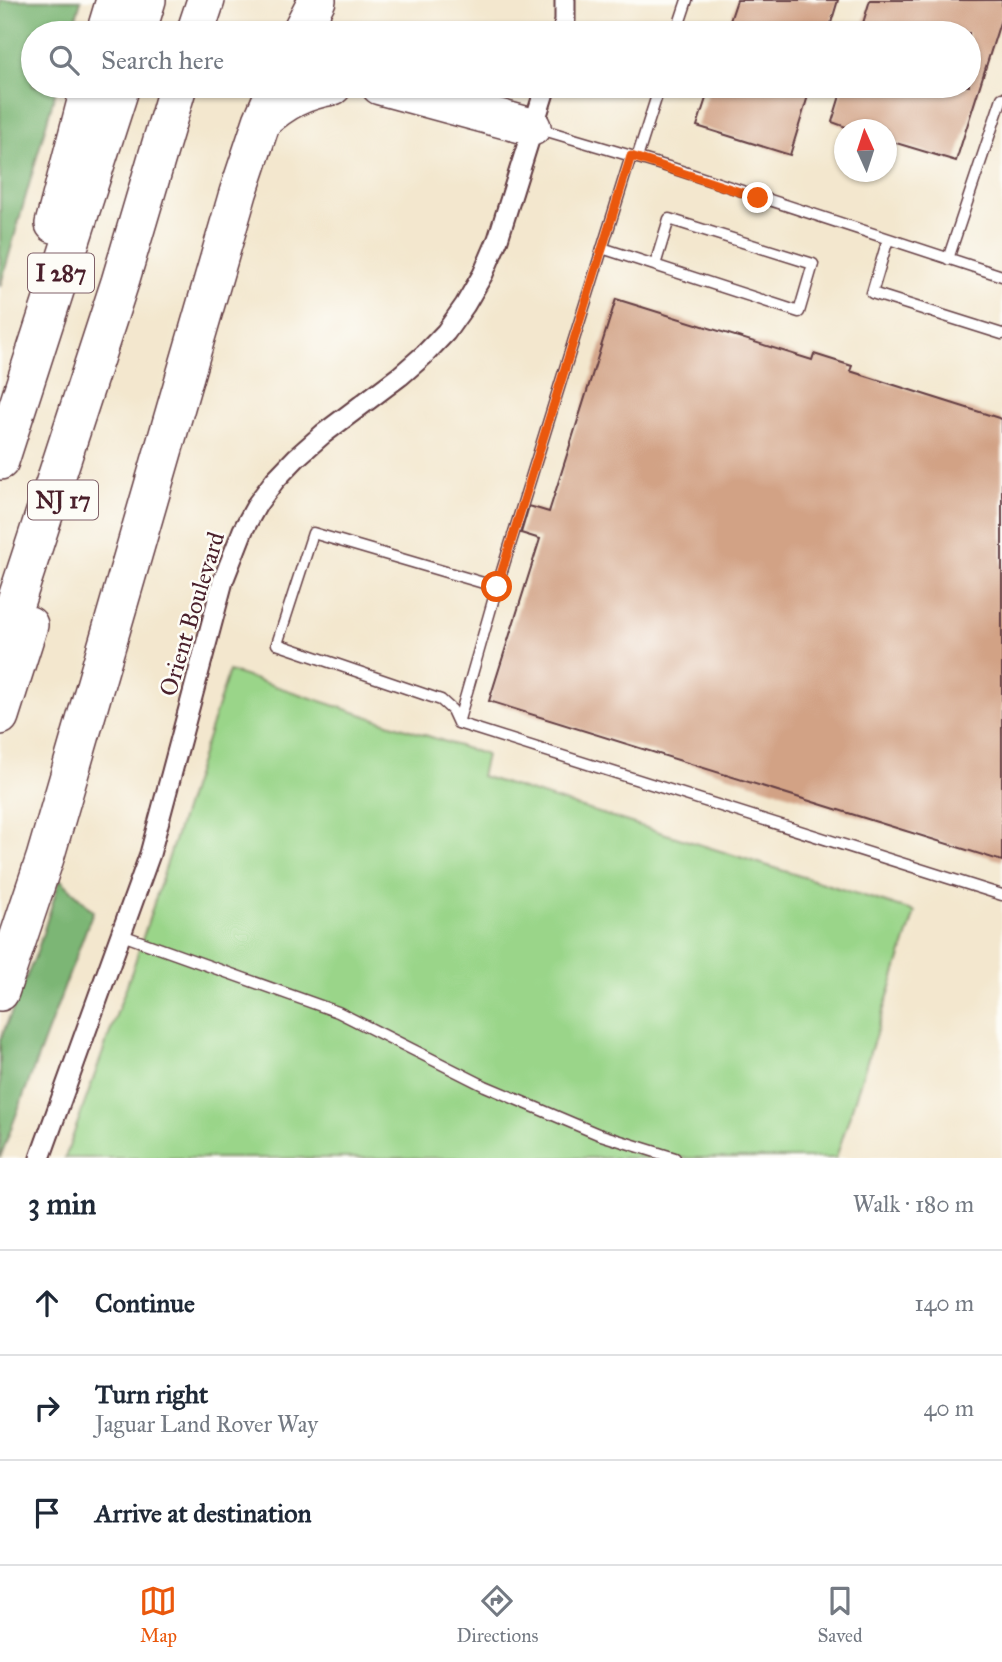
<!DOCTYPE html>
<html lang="en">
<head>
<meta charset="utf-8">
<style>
  body { margin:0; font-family:"IM FELL Great Primer",serif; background:#f2f2f3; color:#1f2937 }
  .compass { position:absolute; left:834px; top:119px; width:63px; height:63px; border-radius:50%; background:#fff; box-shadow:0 2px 5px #0004; rotate:357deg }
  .stop { position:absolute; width:21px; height:21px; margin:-16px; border:5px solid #ea580c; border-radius:50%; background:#fff }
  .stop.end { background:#ea580c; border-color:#fff; box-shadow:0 2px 7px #0008 }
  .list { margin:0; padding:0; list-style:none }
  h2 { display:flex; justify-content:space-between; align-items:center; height:91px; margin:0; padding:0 28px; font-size:30px }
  h2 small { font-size:23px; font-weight:400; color:#747a83 }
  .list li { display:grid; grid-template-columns:46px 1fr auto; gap:21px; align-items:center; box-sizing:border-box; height:105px; padding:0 28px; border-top:2px solid #e0e1e3 }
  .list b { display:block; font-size:26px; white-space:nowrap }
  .list p { margin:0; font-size:23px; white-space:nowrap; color:#747a83 }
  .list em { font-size:23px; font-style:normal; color:#747a83 }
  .icon { flex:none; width:38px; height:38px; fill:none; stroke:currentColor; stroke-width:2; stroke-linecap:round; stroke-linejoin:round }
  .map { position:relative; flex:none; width:1002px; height:1158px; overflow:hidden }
  .search { position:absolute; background:#fff; box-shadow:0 2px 5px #0004; left:21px; right:21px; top:21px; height:77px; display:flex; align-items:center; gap:18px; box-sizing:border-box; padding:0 24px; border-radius:38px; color:#747a83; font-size:26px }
  .sheet { height:406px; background:#fff }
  nav { display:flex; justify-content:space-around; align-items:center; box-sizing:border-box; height:98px; border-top:2px solid #e0e1e3; background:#fff; font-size:19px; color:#747a83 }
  nav a { display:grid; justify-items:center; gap:4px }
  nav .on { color:#ea580c }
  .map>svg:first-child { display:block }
  .green { fill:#9ad589; stroke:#727a5a; stroke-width:2 }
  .forest { fill:#7bb675; stroke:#626a50; stroke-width:2 }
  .building { fill:#d2a285 }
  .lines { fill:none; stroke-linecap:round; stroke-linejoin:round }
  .lane-casing { stroke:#633d43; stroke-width:13 }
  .street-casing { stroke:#633d43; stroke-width:23 }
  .highway-casing { stroke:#633d43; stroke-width:40 }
  .lane { stroke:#fff; stroke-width:10 }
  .street { stroke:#fff; stroke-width:19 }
  .highway { stroke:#fff; stroke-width:37 }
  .route { stroke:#ea580c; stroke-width:9 }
  .labels { text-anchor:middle; stroke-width:5; stroke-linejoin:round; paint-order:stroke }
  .shield { fill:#fdfcf7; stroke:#806168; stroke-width:2 }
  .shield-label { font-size:23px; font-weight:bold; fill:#4a1f2b }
  .street-label { font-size:24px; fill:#4a1f2b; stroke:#fdfcf7 }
</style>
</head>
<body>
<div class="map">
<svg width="1002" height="1158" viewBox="0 0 1002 1158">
  <rect width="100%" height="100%" fill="#fdfcf7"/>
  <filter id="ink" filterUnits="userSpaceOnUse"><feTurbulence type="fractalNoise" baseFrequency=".0143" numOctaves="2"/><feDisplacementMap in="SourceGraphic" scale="14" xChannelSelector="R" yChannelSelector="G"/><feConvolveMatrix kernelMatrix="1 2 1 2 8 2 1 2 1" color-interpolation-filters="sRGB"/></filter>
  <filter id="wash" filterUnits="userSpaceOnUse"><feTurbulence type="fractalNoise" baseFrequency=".00686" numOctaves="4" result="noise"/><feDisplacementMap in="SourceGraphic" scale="28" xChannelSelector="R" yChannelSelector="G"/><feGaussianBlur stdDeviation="1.57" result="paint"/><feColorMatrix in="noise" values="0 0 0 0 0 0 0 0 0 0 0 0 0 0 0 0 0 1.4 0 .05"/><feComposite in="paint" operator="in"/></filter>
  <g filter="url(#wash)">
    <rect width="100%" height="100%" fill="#f3e7ce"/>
    <path class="green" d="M229,671L486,755L481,776L915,912L836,1158H65L133,968Z"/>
    <path class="forest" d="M0,0H81L72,33H33V86H57L0,287Z
      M60,879L93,911L0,1158V1040L37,952Z"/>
    <g id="blocks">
      <path class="building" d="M737,0H838L828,33H726Z
        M870,0H1002V16L956,161L886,140V130H854L832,122L843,86H969V33H860Z
        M710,86H811L790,155L697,126Z
        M616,299L812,360L814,354L852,366L850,371L1002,419V861L489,701L540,539L521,533L529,506L549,512Z"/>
    </g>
  </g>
  <g filter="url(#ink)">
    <use href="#blocks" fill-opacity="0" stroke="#633d43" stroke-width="2"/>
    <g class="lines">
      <g class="lane-casing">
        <path id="lane" d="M676,33L687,0
          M540,129L672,168L1002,276
          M637,158L660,86
          M888,239L872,293L1002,334
          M602,248L799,312L813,264L669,219L655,265
          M948,259L1002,98
          M497,587L313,533L277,644L441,700L452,710L458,723L1002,895
          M458,723L497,587L631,156
          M122,935L338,1012L485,1086L598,1134L675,1158"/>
      </g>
      <g class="street-casing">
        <path id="street" d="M563,33L565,20V0
          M40,1158L150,854L223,581L243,530L258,503L275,480L297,457L323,434L400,376L424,355L446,332L465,305L483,274L498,239L546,86"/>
      </g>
      <g class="highway-casing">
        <path id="highway" d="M105,33L115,0
          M137,33L147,0
          M195,33L206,0
          M300,33L317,0
          M380,86L532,127
          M262,121C284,101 303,91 333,86
          M54,224L90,86
          M0,461L121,86
          M0,650L120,282L178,86
          M0,716L29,625
          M0,992L45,858L66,786L238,193L262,121L277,86"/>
      </g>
      <use href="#lane" class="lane"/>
      <use href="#street" class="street"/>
      <use href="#highway" class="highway"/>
    </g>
  </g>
  <g class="lines" filter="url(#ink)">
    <path class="route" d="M497,587L631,156L758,198"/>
  </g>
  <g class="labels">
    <g class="shield">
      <rect x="28" y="253.5" width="66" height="39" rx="5"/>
      <rect x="28" y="480.5" width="70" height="39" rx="5"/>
    </g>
    <g class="shield-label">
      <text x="61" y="281">I 287</text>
      <text x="63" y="508">NJ 17</text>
    </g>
    <g class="street-label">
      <text transform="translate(192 614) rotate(-73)" y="8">Orient Boulevard</text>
    </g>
  </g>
</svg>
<svg class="compass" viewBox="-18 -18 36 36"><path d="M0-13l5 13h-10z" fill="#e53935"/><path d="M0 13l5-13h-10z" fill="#747a83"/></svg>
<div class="stop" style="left:497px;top:587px"></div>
<div class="stop end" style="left:758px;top:198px"></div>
<div class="search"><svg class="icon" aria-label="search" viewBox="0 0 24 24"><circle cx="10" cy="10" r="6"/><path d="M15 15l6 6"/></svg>Search here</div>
</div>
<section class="sheet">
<h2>3 min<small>Walk · 180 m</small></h2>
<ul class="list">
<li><svg class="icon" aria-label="ahead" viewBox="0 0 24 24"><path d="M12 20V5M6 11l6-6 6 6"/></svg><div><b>Continue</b></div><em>140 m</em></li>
<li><svg class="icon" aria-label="right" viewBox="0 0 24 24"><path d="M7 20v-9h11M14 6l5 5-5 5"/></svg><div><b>Turn right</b><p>Jaguar Land Rover Way</p></div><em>40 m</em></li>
<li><svg class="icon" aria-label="arrive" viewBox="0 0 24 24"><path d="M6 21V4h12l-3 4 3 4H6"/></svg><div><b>Arrive at destination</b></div></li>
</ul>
</section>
<nav>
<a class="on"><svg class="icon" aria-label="map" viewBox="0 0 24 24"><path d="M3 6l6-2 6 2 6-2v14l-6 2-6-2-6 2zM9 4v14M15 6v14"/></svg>Map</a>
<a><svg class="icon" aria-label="directions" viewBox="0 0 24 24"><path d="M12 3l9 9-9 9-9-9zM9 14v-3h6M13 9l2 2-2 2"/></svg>Directions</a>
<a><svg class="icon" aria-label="saved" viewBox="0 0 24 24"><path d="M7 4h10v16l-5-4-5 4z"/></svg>Saved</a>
</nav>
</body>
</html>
